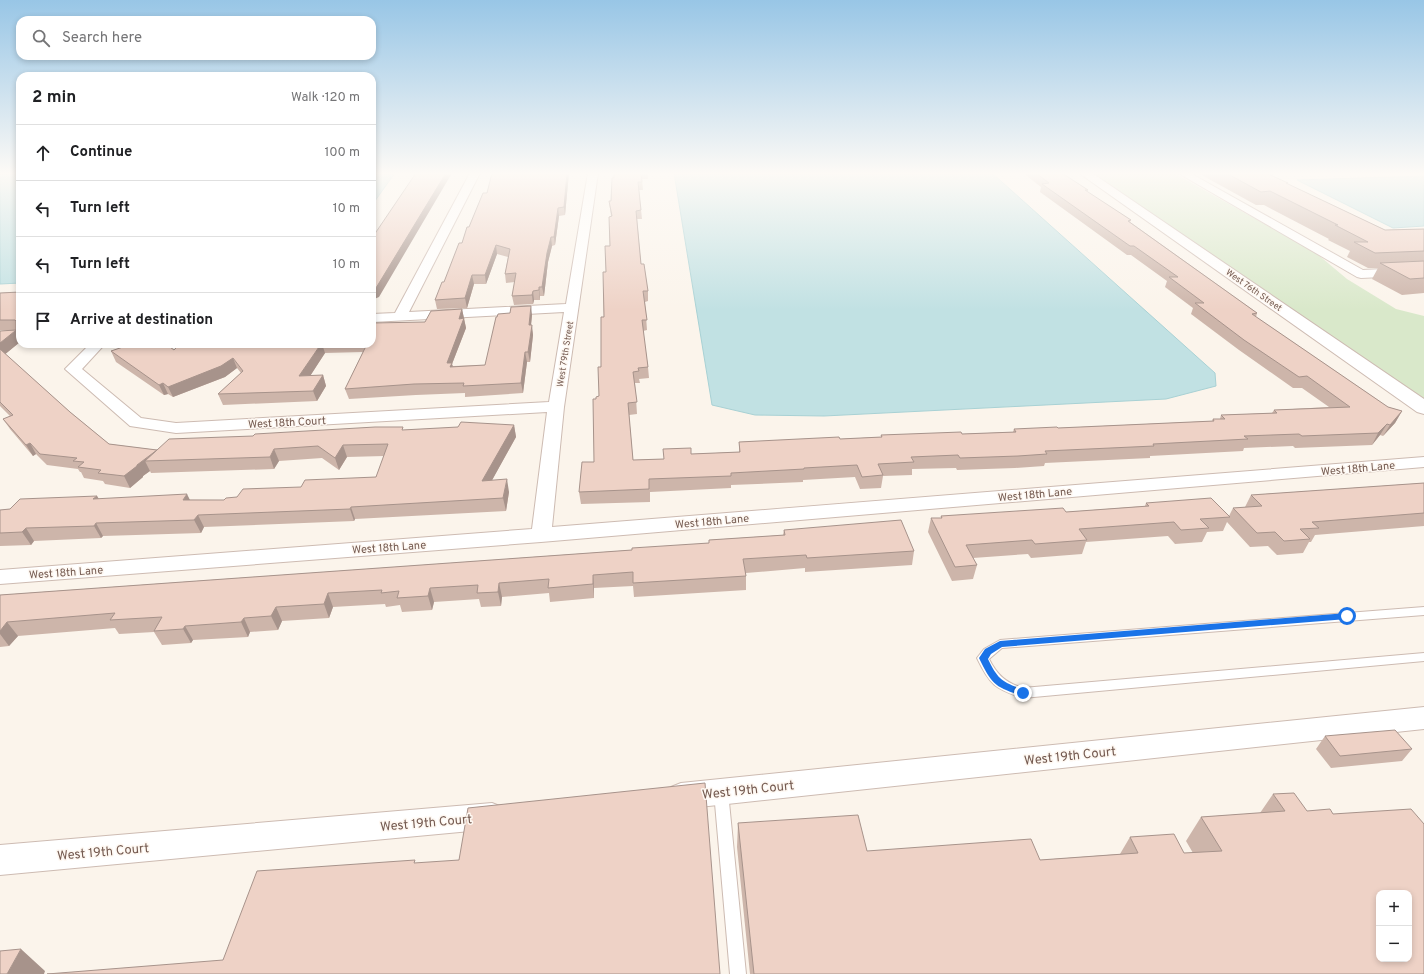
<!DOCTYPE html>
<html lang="en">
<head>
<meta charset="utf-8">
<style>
  body { margin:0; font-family:Overpass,sans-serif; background:#f2f2f2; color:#202124 }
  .controls { position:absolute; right:12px; bottom:12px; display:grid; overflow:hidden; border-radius:8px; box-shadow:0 2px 6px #0003 }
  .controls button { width:36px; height:36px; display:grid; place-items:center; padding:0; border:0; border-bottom:1px solid #e0e0e0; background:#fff; color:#202124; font:20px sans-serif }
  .stop { position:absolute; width:12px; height:12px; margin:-9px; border:3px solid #1a73e8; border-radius:50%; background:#fff }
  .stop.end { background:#1a73e8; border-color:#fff; box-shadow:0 1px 4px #0008 }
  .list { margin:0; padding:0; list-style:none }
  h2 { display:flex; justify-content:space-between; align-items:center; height:52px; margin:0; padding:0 16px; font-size:17px }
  h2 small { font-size:13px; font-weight:400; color:#757577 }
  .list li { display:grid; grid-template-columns:26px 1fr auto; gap:12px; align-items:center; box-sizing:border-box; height:56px; padding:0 16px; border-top:1px solid #e0e0e0 }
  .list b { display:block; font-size:15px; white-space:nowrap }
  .list em { font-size:13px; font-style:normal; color:#757577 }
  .icon { flex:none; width:22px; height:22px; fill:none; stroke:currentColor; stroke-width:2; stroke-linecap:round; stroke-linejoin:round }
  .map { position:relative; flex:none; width:1424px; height:974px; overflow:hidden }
  .search { position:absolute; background:#fff; box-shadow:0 2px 6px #0003; left:16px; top:16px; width:360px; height:44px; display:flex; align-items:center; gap:10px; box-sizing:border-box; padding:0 14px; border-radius:12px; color:#757577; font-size:15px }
  .panel { position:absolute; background:#fff; box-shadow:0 2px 6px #0003; left:16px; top:72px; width:360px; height:276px; border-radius:12px }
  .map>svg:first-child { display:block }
  .green { fill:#d9e8ca }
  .water { fill:#c1e1e3; stroke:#a8d1d4 }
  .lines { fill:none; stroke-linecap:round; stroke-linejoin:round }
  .service-casing { stroke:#cdbbb2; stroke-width:2 }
  .minor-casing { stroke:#cdbbb2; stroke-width:2 }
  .tertiary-casing { stroke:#cdbbb2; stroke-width:2 }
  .service { fill:#fff; fill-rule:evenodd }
  .minor { fill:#fff; fill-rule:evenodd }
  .tertiary { fill:#fff; fill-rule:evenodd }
  .wall { fill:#cdb5aa }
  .shaded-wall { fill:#a7938b }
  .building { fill:#eed2c6; stroke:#a7938b; fill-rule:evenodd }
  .route { fill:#1a73e8 }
  .labels { text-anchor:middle; stroke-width:3; stroke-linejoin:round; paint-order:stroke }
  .far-street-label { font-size:9px; fill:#745a50; stroke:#fef8f2 }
  .street-label { font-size:11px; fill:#745a50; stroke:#fef8f2 }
  .near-street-label { font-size:13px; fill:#745a50; stroke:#fef8f2 }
</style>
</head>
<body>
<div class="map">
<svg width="1424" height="974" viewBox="0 0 1424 974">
  <rect width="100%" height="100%" fill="#fbf4eb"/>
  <path class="green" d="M1087,173H1174L1316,253L1347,279L1396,309L1424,316V403Z"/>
  <path class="water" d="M0,173H20V283L0,284Z
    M372,173H395L372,205Z
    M674,173H992L1215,373L1216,386L1166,399L824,416L755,415L712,405Z
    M1424,176V226L1393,228L1297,180Z"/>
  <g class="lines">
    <g class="service-casing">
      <path id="service" d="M1424,607V615L1002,648L989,659C997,675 1006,683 1023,688L1424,653V661L1023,698C995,689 990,685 977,658L984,649L1000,640Z
        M721,786L726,788L728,792L746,974H730L714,792L716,788Z"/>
    </g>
    <g class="minor-casing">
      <path id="minor" d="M470,173H480L409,312L566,304L588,173H598L564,407L552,527L1424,457V467L541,542L0,584V570L532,529L547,412L176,433L130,426L65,369L90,344H105L82,369L141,418L176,423L549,402L564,312L372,322V314L395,313Z
        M1178,173H1190L1363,270L1424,267V275L1361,278L1357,277Z
        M1424,707V729L681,809L671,805L667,796L671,787L681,783Z
        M492,803L502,807L506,816L502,825L492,829L0,875V845Z"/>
    </g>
    <g class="tertiary-casing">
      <path id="tertiary" d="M1079,173H1092L1424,399V414L1417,412Z"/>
    </g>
    <use href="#service" class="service"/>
    <use href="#minor" class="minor"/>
    <use href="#tertiary" class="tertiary"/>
  </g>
  <path class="wall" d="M492,173H569L565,215L559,216L555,245L552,246L548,262L544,296H540V300H534L533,304L514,305L512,296L515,282L506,283L505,274L508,257L497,254L486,284H474L467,308L437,309L435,300L444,282L469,227L487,193Z
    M614,173H648V179H642L643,190H639L642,219H637L641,264L648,291V301L645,302L647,330L643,331L648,367L649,378L639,379L640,383H635L637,414L629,415L633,460L664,459L691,454L739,452V442L840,439L881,437V435L962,434L1013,432L1014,429L1058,428L1212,421L1213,419H1220L1221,415L1272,413L1274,410L1329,407L1302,388H1293L1239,350L1191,314L1193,308L1165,287L1167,281L1131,255H1127L1040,192L1041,187L1023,173H1062L1088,190L1087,192L1131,220L1130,222L1257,313L1256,317L1388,407L1402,411L1395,423L1383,436L1380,435L1372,445L1295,448L1293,446L1244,448L1243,451L1150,456V458L1045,463L1044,466L1015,468L957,470L956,468L912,469V475L883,476L881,488L860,489L855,477L803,480V482L731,485V488L650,492V502L581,504L579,492L594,462L596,399L599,396L604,317L606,272L610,246L611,216L609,201H611Z
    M1198,173H1273L1272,176L1288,183V184L1385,230L1424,229V293L1402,295L1372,279L1378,268H1368L1347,257L1350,251L1328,240L1329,239L1264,205H1256Z
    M20,292V342L5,354L70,412L109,444L157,450L404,430L514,425L516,437L492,480L509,492L506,511L355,519L354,521L204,527L201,533L103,536L101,538L34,541L31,545L0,546V510L10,509L97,496L99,499L224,500L301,487L376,477L384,456L347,457L339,470L322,458L279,461L274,469L151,473L150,471L143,476V477L130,488L105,484L103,481L84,478L81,472H80L78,469L47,465L36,454L33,456L10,429L3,419L10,416L0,406V331L16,330H0V293Z
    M462,309L466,328L452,364L453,366L485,365L532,315L531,325L533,335L530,362H527L523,393L465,397V393L416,395L349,399L345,389L363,352L325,353L310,376L323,375L326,386L317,401L223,405L218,394L241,373L237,368L225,377L173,397L168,394L164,395L116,362L111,351L126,346L125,344H166L174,350L180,344H372L425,322Z
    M1424,483V526L1315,535L1311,542H1309L1303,553L1277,555L1268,546L1250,547L1227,522L1223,531L1207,532L1202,542L1175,544L1168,536L1086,542L1082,554L1031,558L1028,554L973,558L977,565L973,579L952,581L928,532L931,518H941V516L1066,512L1145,506L1146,503L1229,516L1233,508L1245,507L1251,495Z
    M784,530L914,551L912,565L805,572V568L746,573V590L634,597L633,586L594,588V598L550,602L549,593L502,597L501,606L481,607L479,599L434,602L432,610L402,612L400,605L386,607L385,604L333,607L329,618L282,621L278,630L250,632L248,637L193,640L191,643L162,645L154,632L119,634L115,628L18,636L9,646L0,647V595L632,550L709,543V540L783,535Z
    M1325,736L1412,749L1402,761L1331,768L1316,749Z
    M1273,794L1307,811L1333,814L1424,974H750L737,847L738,823L867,851L1040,860L1120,854L1130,837L1184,853H1193L1186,841L1201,817L1260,813Z"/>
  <path class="shaded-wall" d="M446,173H452L379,297L372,300V289Z
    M567,173H569L565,215L564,207Z
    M558,208L559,216L555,245L554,237Z
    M551,237L552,246L548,262L544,296L542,287L547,253Z
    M496,245L497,254L486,284L485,275Z
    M472,275L474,284L467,308L465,298Z
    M539,287L540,296V300L539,290Z
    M533,291L534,300L533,304L532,295Z
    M531,306L532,315L530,335L529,325Z
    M462,309L466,328L452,364L454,373L447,363Z
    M532,325L533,335L530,362L528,352Z
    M20,327V342L3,356L0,351V343Z
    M321,344H322L325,353L303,387L299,376Z
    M525,352L527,362L523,393L521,383Z
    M233,358L237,368L225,377L173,397L168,387Z
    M323,375L326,386L317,401L313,391Z
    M163,383L168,394L164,395L159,385Z
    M1402,411L1395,423L1383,436L1390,425Z
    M1387,424L1380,435L1372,445L1378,433Z
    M514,425L516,437L485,493L482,481Z
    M30,443L36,454L33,456L26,445Z
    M343,445L347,457L339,470L335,458Z
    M274,449L279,461L274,469L270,457Z
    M158,450L145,461L150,471L143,476V477L130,488L124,476L137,465Z
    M507,479L509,492L506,511L503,498Z
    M187,494L193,506L183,500Z
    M97,496L104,508L93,499Z
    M351,507L355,519L354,521L350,509Z
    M198,515L204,527L201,533L194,520Z
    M96,523L103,536L101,538L94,526Z
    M26,528L34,541L31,545L22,532Z
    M593,575L594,588V598L593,584Z
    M499,583L502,597L501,606L498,592Z
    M430,588L434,602L432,610L428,596Z
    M328,593L333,607L329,618L324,604Z
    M276,607L282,621L278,630L271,616Z
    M244,618L250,632L248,637L241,622Z
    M7,622L18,636L9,646L0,634V631Z
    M185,626L193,640L191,643L183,629Z
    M21,949L45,971L44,974H7Z"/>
  <path class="building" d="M416,173H446L376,288L372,289V238Z
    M492,173H567L564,207L558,208L554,237H551L547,253L542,287H539V290L533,291L532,295L512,296L516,273L505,274L510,249L496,245L485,275H472L465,298L435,300L442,282H444L459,243H462L467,227H469L483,193H487Z
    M614,173H641L642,182H638L641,210L636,211L641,264H644L648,291H643L647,320H642L648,367L638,368L639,371L633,372L637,402L628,403L633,460L664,459L663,449L691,448V454L740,452L739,442L839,437L840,439L882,437L881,435L961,432L962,434L1016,432L1014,429L1057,427L1058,428L1214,421L1213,419H1225L1221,415L1277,413L1274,410L1350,407L1307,376L1299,377L1244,340L1195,303H1204L1169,277H1178L1134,246H1130L1042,184L1049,183L1036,173H1062L1088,190H1085L1131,220L1128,221L1257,313L1252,314L1388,407L1402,411L1390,425L1387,424L1378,433L1302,436L1299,434L1244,436L1248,439L1153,444L1154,446L1045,451L1047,454L1018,456L960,458L958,455L911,457L914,462L878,464L883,475L862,477L857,465L804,468V469L731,473V476L649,479V489L579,492L582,462H594L593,399H596V397L599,396L598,367H601V317H604L603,272H606L605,246H610L609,217L612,216L609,201H611L612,178H614Z
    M1226,173H1267H1266L1288,183H1286L1385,230L1424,229V251L1375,253L1354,242H1368L1335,225H1338L1270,191L1261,192Z
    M1424,261V278L1410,279L1380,263Z
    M20,292V327L0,343V331L16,330V321L15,320H0V293Z
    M531,306L529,325H532L528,352H525L521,383L463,386L464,383L414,384L345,389L367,344H372V323L425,322L431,311L462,309L459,319L464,318L447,363H452L450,367L485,365L496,317H497L498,314L510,313L511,307Z
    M127,344H166L174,350L180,344H321L299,376L323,375L313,391L218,394L243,371L233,358L221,366L168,387L163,383L159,385L111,351L129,345Z
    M0,349L70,412L109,444L157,450L137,465V466L124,476L98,473L101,470L78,467L84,462L73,461L77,458L40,454L30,443L26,445L3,419L13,415L0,402Z
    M461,422L514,425L482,481L507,479L503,498L351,507L350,509L198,515L194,520L96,523L94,526L26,528L22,532L0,533V510L10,509L20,499L97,496L93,499L187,494L183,500H224L226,498L237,497L243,489L301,487L305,480L376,477L388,444L343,445L335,458L318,446L274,449L270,457L145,461L169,439L253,436L255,434L375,427H403L402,430L458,427Z
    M1424,483V513L1312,522L1319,528L1300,529L1310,539L1284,541L1275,532L1257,533L1233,508L1262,506L1251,495Z
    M1211,498L1230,517L1200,519L1209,528L1181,530L1174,522L1079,529L1087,540L1035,544L1032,540L966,545L977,565L955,567L931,518H942L941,516L1063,508L1066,512L1149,506L1146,503Z
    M901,520L914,551L807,558L806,555L743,559L746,576L633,583V572L593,575V584L548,588L549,579L499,583L498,592L477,593L478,585L430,588L428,596L397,598L399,591L381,593L382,590L328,593L324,604L276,607L271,616L244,618L241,622L185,626L183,629L154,631L162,617L110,620L115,613L7,622L0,631V595L632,550V548L709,543V540L785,535L784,530Z
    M1395,730L1412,749L1340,756L1325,736Z
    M705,783L720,974H47L223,960L257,871L415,860L414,863L459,860L468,808Z
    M1294,793L1307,811L1330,809L1333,814L1411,809L1424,824V974H754L738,823L858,815L867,851L1031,839L1040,860L1138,853L1130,837L1174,834L1184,853L1222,851L1201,817L1285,811L1273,794ZM1379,893H1409V959H1379Z
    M21,949L7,974H0V951Z"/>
  <linearGradient id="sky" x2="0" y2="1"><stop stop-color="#98c6e6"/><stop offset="0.56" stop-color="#fdfaf6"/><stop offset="1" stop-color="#fdfaf6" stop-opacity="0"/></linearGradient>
  <rect width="1424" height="310" fill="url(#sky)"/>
  <path class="route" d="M1347,613L1351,616L1347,619L1002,647L991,654L988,659C998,680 1003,683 1026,690L1027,693L1026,695L1023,696C995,687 992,685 979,658L985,649L1000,641Z"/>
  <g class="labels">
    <g class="far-street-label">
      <text transform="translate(1254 290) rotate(35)" y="3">West 76th Street</text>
      <text transform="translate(565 354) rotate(-81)" y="3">West 79th Street</text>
    </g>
    <g class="street-label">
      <text transform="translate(287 422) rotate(-3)" y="4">West 18th Court</text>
      <text transform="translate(1358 468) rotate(-5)" y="4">West 18th Lane</text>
      <text transform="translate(1035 494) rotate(-5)" y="4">West 18th Lane</text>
      <text transform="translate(712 521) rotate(-5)" y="4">West 18th Lane</text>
      <text transform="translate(389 547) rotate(-4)" y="4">West 18th Lane</text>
      <text transform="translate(66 572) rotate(-4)" y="4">West 18th Lane</text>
    </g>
    <g class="near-street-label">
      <text transform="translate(1070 755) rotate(-6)" y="5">West 19th Court</text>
      <text transform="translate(748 789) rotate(-6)" y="5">West 19th Court</text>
      <text transform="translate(426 822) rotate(-5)" y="5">West 19th Court</text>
      <text transform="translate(103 851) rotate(-5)" y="5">West 19th Court</text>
    </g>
  </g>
</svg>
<div class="controls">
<button>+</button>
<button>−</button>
</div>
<div class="stop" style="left:1347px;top:616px"></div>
<div class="stop end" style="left:1023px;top:693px"></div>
<div class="search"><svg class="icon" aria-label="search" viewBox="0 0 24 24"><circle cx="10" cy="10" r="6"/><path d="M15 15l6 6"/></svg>Search here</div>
<section class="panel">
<h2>2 min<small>Walk · 120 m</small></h2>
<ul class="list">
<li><svg class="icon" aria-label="ahead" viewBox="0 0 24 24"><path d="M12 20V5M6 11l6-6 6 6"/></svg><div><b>Continue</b></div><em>100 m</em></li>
<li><svg class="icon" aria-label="left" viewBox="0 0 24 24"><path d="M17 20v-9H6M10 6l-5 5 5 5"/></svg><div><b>Turn left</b></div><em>10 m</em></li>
<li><svg class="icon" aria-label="left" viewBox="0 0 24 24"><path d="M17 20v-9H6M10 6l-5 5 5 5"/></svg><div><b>Turn left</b></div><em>10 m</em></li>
<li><svg class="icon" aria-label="arrive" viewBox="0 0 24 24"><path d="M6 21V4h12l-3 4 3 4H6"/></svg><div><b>Arrive at destination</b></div></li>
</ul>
</section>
</div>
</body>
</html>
